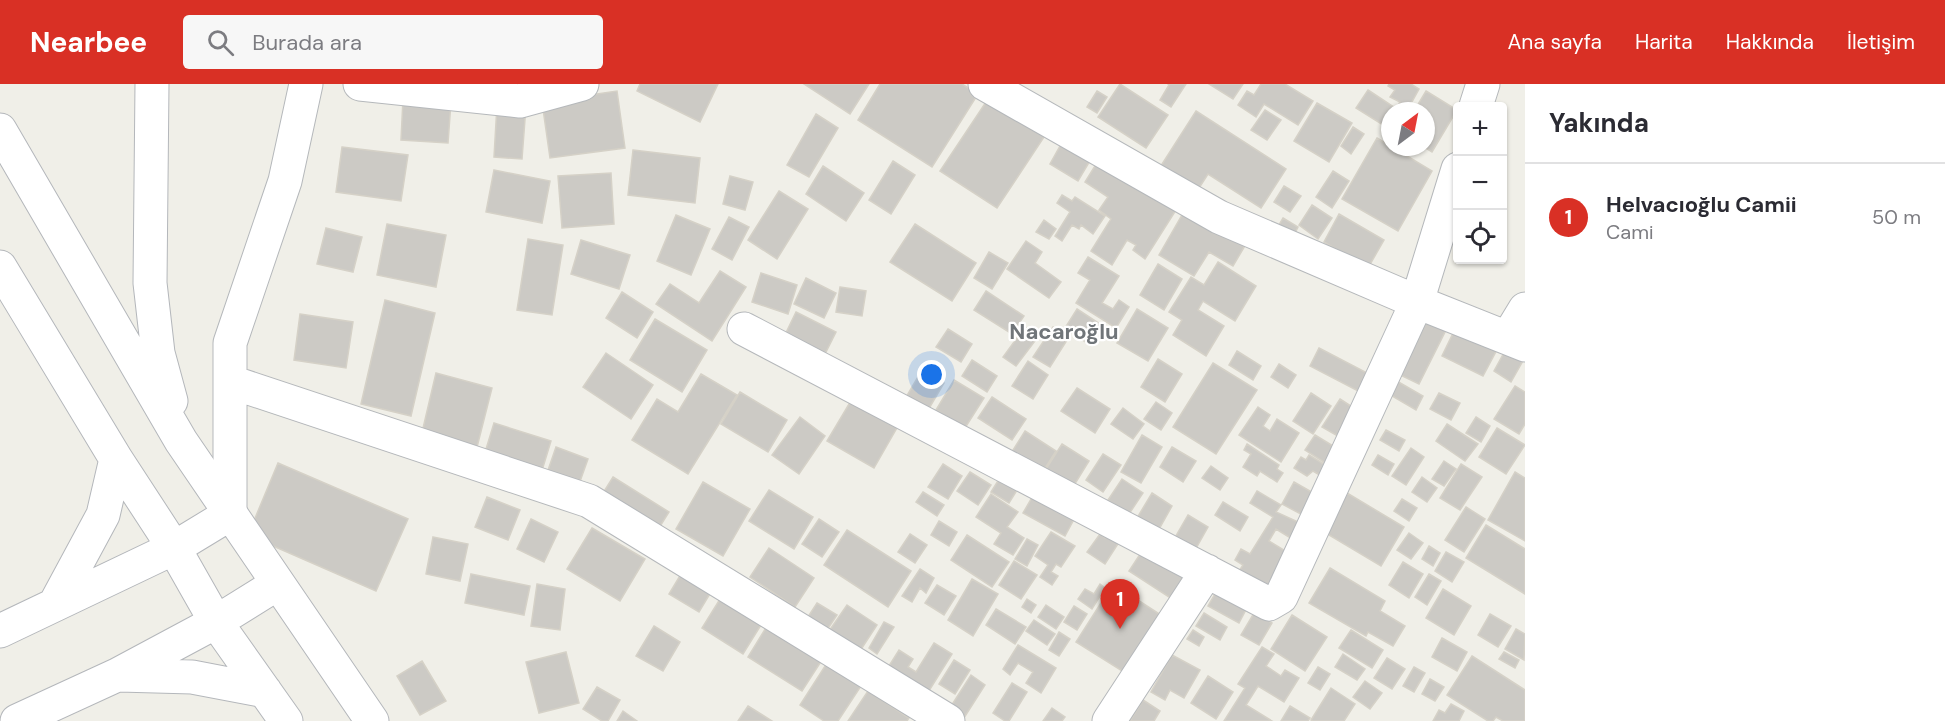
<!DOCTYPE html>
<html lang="tr">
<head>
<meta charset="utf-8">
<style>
  body { margin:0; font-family:"DM Sans",sans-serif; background:#f7f7f7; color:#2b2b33 }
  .controls { position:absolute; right:18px; top:18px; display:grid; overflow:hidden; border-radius:6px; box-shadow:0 2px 4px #0004 }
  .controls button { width:54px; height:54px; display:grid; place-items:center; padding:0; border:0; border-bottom:2px solid #e1e1e2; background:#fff; color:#2b2b33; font:30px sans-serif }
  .compass { position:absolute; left:1381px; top:18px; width:54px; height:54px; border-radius:50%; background:#fff; box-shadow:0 2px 4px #0004; rotate:32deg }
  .you { position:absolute; left:932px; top:291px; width:21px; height:21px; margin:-15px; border:4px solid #fff; border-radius:50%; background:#1a73e8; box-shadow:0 0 0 9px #1a73e833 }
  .badge { display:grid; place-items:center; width:39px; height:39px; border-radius:50%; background:#d93025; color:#fff; font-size:20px; font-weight:700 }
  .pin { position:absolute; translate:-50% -50px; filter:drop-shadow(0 2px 3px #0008) }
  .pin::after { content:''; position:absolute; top:32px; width:21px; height:18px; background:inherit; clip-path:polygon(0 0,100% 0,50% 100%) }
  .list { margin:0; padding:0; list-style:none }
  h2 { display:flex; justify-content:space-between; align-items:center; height:78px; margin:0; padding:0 24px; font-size:26px }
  h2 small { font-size:20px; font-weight:400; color:#7c7c81 }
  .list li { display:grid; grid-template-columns:39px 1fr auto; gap:18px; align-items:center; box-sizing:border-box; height:108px; padding:0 24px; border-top:2px solid #e1e1e2 }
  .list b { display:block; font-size:22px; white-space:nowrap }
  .list p { margin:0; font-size:20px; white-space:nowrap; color:#7c7c81 }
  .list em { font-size:20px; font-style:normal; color:#7c7c81 }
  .icon { flex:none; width:33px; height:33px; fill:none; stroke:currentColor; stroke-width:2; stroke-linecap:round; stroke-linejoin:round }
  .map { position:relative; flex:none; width:1525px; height:637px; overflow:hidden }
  header { display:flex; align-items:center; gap:36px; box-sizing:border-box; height:84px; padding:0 30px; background:#d93025; color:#fff }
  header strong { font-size:28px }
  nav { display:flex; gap:33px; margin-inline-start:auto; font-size:21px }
  .search { width:420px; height:54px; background:#f7f7f7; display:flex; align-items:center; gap:15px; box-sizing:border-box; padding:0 21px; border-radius:6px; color:#7c7c81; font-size:22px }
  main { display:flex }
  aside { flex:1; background:#fff }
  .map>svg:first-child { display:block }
  .building { fill:#cccac5; stroke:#d5d1c7; stroke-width:1.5 }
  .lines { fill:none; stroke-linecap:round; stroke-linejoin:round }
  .street-casing { stroke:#b5b8bb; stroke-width:35 }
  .secondary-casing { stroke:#b4b7bb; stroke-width:35 }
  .street { stroke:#fff; stroke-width:33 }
  .secondary { stroke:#fff; stroke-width:33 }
  .labels { text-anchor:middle; stroke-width:4.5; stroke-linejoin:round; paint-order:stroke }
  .district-label { font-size:22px; font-weight:bold; fill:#707579; stroke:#fff }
</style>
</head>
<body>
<header>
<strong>Nearbee</strong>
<div class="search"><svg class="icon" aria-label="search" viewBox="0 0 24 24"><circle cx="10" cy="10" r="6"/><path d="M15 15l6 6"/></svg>Burada ara</div>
<nav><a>Ana sayfa</a><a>Harita</a><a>Hakkında</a><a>İletişim</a></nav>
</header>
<main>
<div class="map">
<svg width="1525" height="637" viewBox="0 0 1525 637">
  <rect width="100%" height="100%" fill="#f0efe8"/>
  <path class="building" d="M640,0H718L700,38L637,7Z
    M804,0H869L850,30Z
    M880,0H962L978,10L932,83L858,36Z
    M1120,0L1168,31L1146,64L1098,33Z
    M1168,0H1186L1171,23L1160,16L1169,1Z
    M1209,0H1243L1233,15Z
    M1261,0H1285L1313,17L1298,41L1264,20L1256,33L1238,21L1247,7L1254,11Z
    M1389,0H1411L1419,5L1407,27H1395L1400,18L1390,13L1395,6L1388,2Z
    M1368,6L1394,23L1390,27L1383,41L1356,24Z
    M617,7L625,64L550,74L542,18Z
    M1097,7L1107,13L1097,29L1087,23Z
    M1426,7L1457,26L1432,68L1424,63H1426V27H1414Z
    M990,12L1046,50L997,124L940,87Z
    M403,15L451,18L448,59L401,56Z
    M1317,19L1352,39L1329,78L1294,57Z
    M497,21L526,22L522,75L494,73Z
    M1265,26L1281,36L1267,56L1251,46Z
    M1196,27L1286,85L1261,124L1208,90L1192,115L1155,91Z
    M816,30L838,44L809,93L787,81Z
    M1353,43L1364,50L1351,70L1341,62Z
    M1065,53L1094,70L1078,97L1050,80Z
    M1377,54L1432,87L1398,147L1342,115Z
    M342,63L408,71L401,117L336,108Z
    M633,66L700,74L695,119L628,111Z
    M893,77L915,91L891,130L869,116Z
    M1098,77L1176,126L1145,175L1133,166L1136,161L1127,156L1112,181L1091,167L1111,135L1099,126L1108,113L1085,98Z
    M823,82L864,109L846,137L806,110Z
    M494,86L550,97L542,139L486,128Z
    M1333,87L1349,97L1332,124L1316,113Z
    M611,89L614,140L562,144L558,92Z
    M730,92L753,98L745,126L723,120Z
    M1284,102L1301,112L1290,128L1274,118Z
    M779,107L808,125L777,175L748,156Z
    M1062,111L1072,117L1075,113L1105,132L1093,150L1081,141L1079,145L1072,141L1062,157L1055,152L1070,128L1057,119Z
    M1312,121L1332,134L1318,155L1299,141Z
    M1186,124L1246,160L1233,182L1209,168L1194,192L1159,171Z
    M1339,130L1384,156L1368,184L1324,158Z
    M676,131L710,145L691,191L657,177Z
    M729,133L749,143L732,176L712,165Z
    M1283,134L1298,143L1295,149L1273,151Z
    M1044,136L1056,145L1049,155L1036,148Z
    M387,140L446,151L436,203L377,191Z
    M915,140L976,179L952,217L890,178Z
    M326,144L362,153L353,188L317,180Z
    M528,155L563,161L552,231L517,226Z
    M581,156L630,171L619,205L571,190Z
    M1026,157L1042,168L1035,179L1061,198L1049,214L1007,185Z
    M989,168L1008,179L992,205L974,194Z
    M1088,173L1119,192L1102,219L1113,225L1119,216L1129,223L1116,244L1076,219L1090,196L1078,189Z
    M1218,178L1256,202L1235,237L1203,217L1198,226L1224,242L1206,272L1173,251L1182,236L1169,228L1191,193L1204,201Z
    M1158,180L1182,195L1164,226L1140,211Z
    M720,187L746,203L712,257L656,220L670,200L699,219Z
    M761,189L797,201L788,230L752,218Z
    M806,194L836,209L824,234L794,220Z
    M840,203L866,207L862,232L836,228Z
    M986,207L1024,232L1012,250L974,226Z
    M622,208L653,228L637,254L606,234Z
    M385,216L435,229L411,332L361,320Z
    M1077,225L1100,240L1087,259L1065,244Z
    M1137,225L1168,244L1148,277L1117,259Z
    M796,228L836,248L823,274L783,255Z
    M300,230L353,238L346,284L294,276Z
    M1423,234L1446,246L1419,300L1396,289Z
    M655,235L707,266L682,308L630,276Z
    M1458,239L1500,260L1483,292L1442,272Z
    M1025,243L1038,253L1016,282L1003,273Z
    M1053,243L1069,253L1050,283L1033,273Z
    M948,245L972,260L961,278L936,263Z
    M1319,264L1371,291L1362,309L1310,282Z
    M1506,265L1524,275L1511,298L1494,287Z
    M1237,267L1261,282L1253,296L1229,281Z
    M606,269L653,301L631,335L583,303Z
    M1158,275L1182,290L1165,318L1141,303Z
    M972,276L997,292L987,308L962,292Z
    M1028,277L1048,291L1033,315L1012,302Z
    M1213,279L1257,306L1216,370L1173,343Z
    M1279,280L1296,291L1288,304L1271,293Z
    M922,286L944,299L924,333L902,320Z
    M436,289L492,304L475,371L420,357Z
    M701,290L737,311L688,390L632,356L657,315L678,328Z
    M954,296L984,314L965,344L936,326Z
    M1395,296L1423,312L1416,326L1387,309Z
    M1515,302L1525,308V340L1519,350L1494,335Z
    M1077,304L1110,325L1095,349L1061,327Z
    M740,308L787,336L768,368L721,340Z
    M1311,309L1331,322L1313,350L1293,337Z
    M1439,309L1460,319L1451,336L1430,325Z
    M992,313L1026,335L1012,356L978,334Z
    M852,315L898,342L874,384L827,357Z
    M1340,315L1360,328L1343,355L1322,343Z
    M1156,318L1172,329L1161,346L1144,335Z
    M1258,323L1270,331L1263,342L1270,347L1277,335L1299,349L1281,378L1239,351Z
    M1123,324L1144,340L1133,355L1111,340Z
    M800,333L825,352L799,390L772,371Z
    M1476,333L1490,342L1481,358L1466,349Z
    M494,339L551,357L540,393L483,375Z
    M1447,340L1478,360L1465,377L1436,357Z
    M1497,344L1525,361L1506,390L1479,373Z
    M1386,346L1405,356L1399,367L1380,356Z
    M1025,347L1056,367L1039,394L1008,374Z
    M1142,351L1162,363L1141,399L1121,388Z
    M1315,351L1343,368L1333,384L1305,366Z
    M1062,360L1089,377L1073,403L1046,385Z
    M1247,360L1279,381L1277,385L1283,389L1277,398L1260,387L1257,392L1243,383L1251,370L1244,366Z
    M556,363L588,375L578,403L546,392Z
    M1172,363L1196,377L1183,398L1160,383Z
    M1411,364L1424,373L1406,401L1392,392Z
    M1103,370L1121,381L1103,408L1086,396Z
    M1309,371L1332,385L1326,395L1313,387L1307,392L1294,384L1301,373L1306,376Z
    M1378,371L1394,380L1388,391L1372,381Z
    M1444,377L1456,385L1444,402L1432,395Z
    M278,379L408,435L376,507L248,451Z
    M943,380L962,392L948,415L928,403Z
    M1461,380L1482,393L1460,426L1440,414Z
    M1211,382L1228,394L1220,406L1202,394Z
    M1006,384L1024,395L1009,419L991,408Z
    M970,388L991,401L978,421L957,407Z
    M1515,388L1525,394V457L1488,436Z
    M613,393L669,428L654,452L598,417Z
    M1422,393L1437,404L1427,418L1412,408Z
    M1122,395L1143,409L1129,430L1108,416Z
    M703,398L750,425L723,472L676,445Z
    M1294,398L1324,415L1312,436L1282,420Z
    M1038,403L1079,426L1065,452L1023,429Z
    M769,406L813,433L794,465L749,437Z
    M1257,407L1281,421L1276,428L1307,442L1297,458L1276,445L1269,457L1292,471L1268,512L1236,492L1243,481L1235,476L1241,465L1250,470L1273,433L1250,419Z
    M923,408L944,421L937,432L916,418Z
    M1152,409L1172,422L1158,447L1137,434Z
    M1347,409L1404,443L1381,482L1324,448Z
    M991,410L1018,428L1007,443L1024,454L1013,471L994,460L1001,449L976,433Z
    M487,413L520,426L508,456L475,443Z
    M1402,415L1417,424L1409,437L1394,427Z
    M1223,418L1248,433L1240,447L1215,431Z
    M1466,423L1485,435L1464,468L1445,456Z
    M1188,431L1208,443L1190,475L1169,464Z
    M531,435L558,448L544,478L517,465Z
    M819,435L839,448L822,473L802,460Z
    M939,437L957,448L949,462L931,451Z
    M1486,441L1525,465V510L1466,474Z
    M592,444L645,475L620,517L567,485Z
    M847,446L911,487L888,523L824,481Z
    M1051,448L1075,462L1061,483L1056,480L1051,488L1058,492L1052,501L1040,493L1048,481L1035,472Z
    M1109,448L1125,449L1105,480L1087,468L1100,450L1105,454Z
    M1409,449L1423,459L1411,475L1397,466Z
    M910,450L927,461L915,479L898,468Z
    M967,451L1009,478L992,503L951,476Z
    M433,453L468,460L460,497L426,490Z
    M1027,455L1038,461L1027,482L1015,475Z
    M1148,458L1191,485L1172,515L1129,487Z
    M1429,462L1440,469L1433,482L1422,475Z
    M769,464L814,494L795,523L750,493Z
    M1446,468L1464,478L1452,498L1435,487Z
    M1014,477L1037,491L1021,515L999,501Z
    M1403,478L1423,490L1409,514L1389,501Z
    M1330,484L1385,517L1380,527L1405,542L1393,562L1368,548L1366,552L1309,519Z
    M920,485L934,494L926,509L920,504L912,518L902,512Z
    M471,490L530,502L524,531L465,519Z
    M681,490L711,508L699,528L669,510Z
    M1429,490L1441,497L1427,521L1415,513Z
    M972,495L998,510L973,552L948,536Z
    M537,500L565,505L560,546L531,542Z
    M1100,500L1105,504L1092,525L1078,515L1085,505L1094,510Z
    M1113,500L1164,533L1127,590L1076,558Z
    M937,501L956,512L944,531L925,519Z
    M1220,501L1250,518L1239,539L1208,522Z
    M1443,505L1471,522L1454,551L1426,534Z
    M720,515L761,541L743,570L702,544Z
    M1027,515L1036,521L1031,529L1022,523Z
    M817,519L837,531L823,552L804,539Z
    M847,521L877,541L860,567L829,547Z
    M1046,521L1064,533L1056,545L1038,533Z
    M1074,522L1087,530L1077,546L1064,538Z
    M996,525L1026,543L1015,560L986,541Z
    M1204,529L1227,543L1220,556L1196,542Z
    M1254,529L1272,539L1259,561L1241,551Z
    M1490,530L1511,542L1498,563L1478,551Z
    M1292,531L1327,553L1305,587L1271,565Z
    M1034,536L1055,550L1047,561L1026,547Z
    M884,538L894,543L877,570L869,564Z
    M654,542L680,558L663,587L636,572Z
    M767,542L822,576L802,607L748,573Z
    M1516,545L1525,550L1524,576L1505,565Z
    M1193,546L1204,553L1199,562L1187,555Z
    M1351,546L1383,566L1372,584L1339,564Z
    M1059,548L1070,555L1059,572L1049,566Z
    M1442,554L1467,568L1457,587L1432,573Z
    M934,559L952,570L922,618L882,593L899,566L913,575L908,583L916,588Z
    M1018,561L1056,584L1041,609L1026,599L1033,588L1018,579L1010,591L1003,585Z
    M1262,563L1274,570L1266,582L1281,592L1285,586L1299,594L1284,618L1258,602L1246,621L1272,637H1224L1245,604L1238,600Z
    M566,568L579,619L539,629L526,578Z
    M1504,568L1519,576L1515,584L1499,575Z
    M1343,570L1365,585L1357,596L1335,583Z
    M1172,571L1200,586L1184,614L1170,606L1165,616L1151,608Z
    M1472,572L1525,606V637H1503L1496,633L1493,637H1488L1447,611Z
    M1387,574L1405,585L1392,605L1374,594Z
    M954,576L970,586L955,610L939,600Z
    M422,577L446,617L420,631L397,592Z
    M827,579L861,602L838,637H824L800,621Z
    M1318,583L1330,590L1320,606L1308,599Z
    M1414,583L1425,589L1414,608L1403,602Z
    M971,591L985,601L962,637L946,630Z
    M1208,592L1233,608L1216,635L1191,619Z
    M1430,595L1444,603L1435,617L1422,610Z
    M1365,597L1382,609L1370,625L1353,613Z
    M1012,599L1027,608L1009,637H1005L993,629Z
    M597,603L620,616L608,637H602L583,625Z
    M1331,604L1355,620L1344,637H1313L1311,636Z
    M868,607L909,634L907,637H848Z
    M1143,616L1160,627L1154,637H1130Z
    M1451,620L1464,627L1459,637H1433L1439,626L1445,629Z
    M748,622L772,637H738Z
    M1290,622L1310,634L1308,637H1281Z
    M1052,624L1065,633L1062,637H1043Z
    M623,627L637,637H617Z"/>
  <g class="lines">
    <g class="street-casing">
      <path id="street" d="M360,0L520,17L582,0
        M985,0L1219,133L1417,218L1525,261
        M1476,22L1483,0
        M744,245L1269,520L1281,513L1417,218L1458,85
        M1508,253L1525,225
        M231,298L589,417L948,637
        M230,430V259L285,97L306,0
        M1109,637L1207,487"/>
    </g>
    <g class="secondary-casing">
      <path id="secondary" d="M152,0L150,199L158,269L171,317
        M0,46L181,357L372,637
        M0,183L116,375L174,464L216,538L286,637
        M55,520L103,431L116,375
        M0,547L174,464L230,430
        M119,591L192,593L265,607
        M17,637L117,591L216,538L277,500"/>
    </g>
    <use href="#street" class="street"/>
    <use href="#secondary" class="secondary"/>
  </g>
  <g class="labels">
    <g class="district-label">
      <text x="1064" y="255">Nacaroğlu</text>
    </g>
  </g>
</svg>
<div class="controls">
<button>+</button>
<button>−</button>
<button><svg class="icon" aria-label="locate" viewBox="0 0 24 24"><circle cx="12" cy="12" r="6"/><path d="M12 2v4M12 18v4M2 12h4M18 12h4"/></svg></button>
</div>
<svg class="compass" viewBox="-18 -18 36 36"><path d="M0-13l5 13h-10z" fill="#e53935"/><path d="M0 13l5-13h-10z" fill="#7c7c81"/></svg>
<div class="you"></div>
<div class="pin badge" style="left:1120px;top:545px">1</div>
</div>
<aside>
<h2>Yakında<small></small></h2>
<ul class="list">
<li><span class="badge">1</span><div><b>Helvacıoğlu Camii</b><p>Cami</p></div><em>50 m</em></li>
</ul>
</aside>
</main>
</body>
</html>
